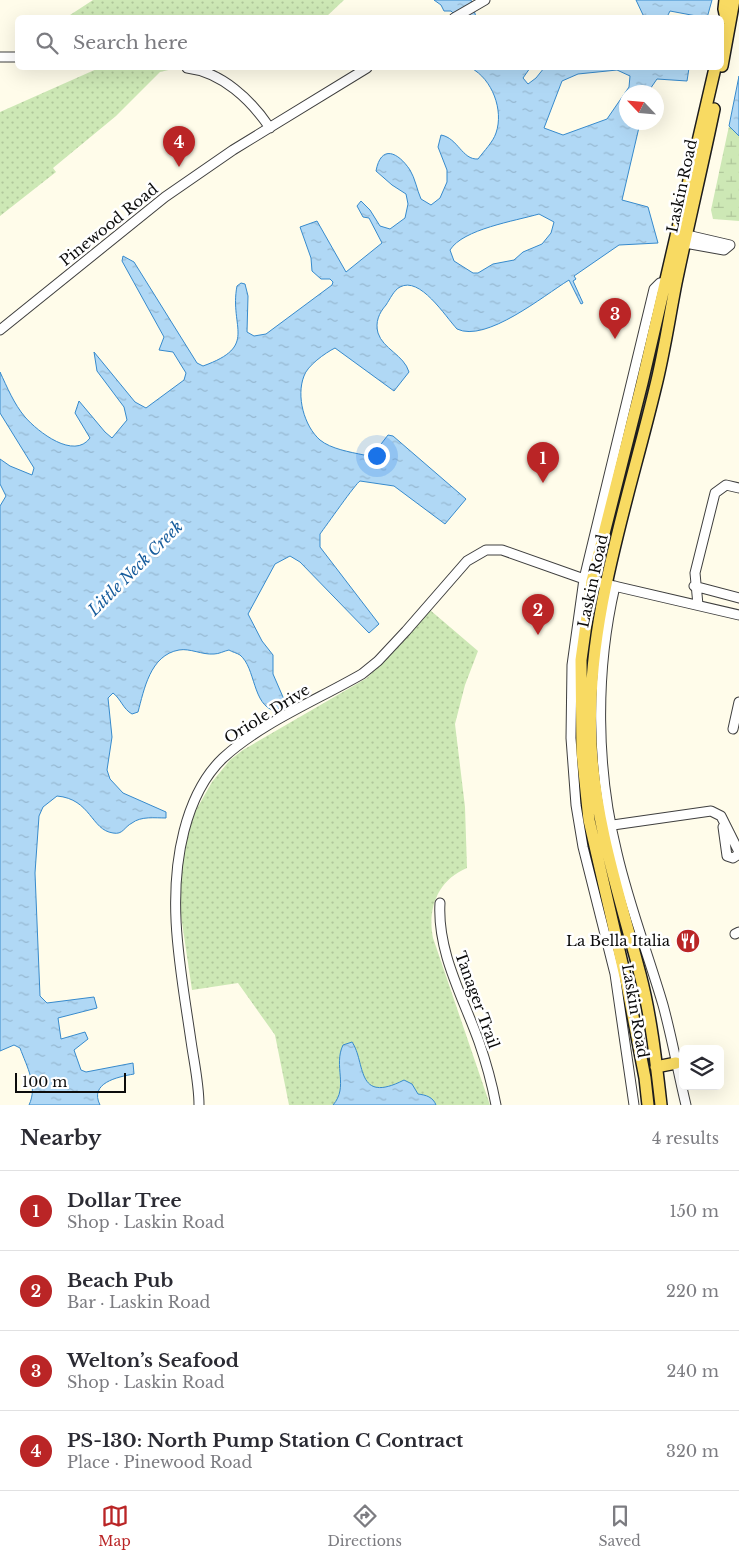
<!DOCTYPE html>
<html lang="en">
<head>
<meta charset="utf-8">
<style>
  body { margin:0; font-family:"Libre Baskerville",serif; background:#f7f7f7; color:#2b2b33 }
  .controls { position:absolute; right:15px; bottom:15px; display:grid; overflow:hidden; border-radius:8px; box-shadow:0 5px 20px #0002 }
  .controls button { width:45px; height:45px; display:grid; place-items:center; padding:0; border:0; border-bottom:1px solid #e1e1e2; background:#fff; color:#2b2b33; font:25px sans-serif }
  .compass { position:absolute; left:619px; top:85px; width:45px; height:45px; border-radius:50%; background:#fff; box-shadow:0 5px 20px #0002; rotate:296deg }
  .scale { position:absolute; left:15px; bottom:12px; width:111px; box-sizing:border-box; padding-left:5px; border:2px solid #0c0c0c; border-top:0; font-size:14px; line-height:18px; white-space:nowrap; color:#0c0c0c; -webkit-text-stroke:4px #fff; paint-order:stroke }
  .you { position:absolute; left:376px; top:455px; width:18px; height:18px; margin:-12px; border:4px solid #fff; border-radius:50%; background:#1a73e8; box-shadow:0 0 0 8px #1a73e833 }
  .badge { display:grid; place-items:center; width:32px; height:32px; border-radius:50%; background:#ba2526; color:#fff; font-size:16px; font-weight:700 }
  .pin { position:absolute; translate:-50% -41px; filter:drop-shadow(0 1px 2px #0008) }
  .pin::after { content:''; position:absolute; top:26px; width:18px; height:15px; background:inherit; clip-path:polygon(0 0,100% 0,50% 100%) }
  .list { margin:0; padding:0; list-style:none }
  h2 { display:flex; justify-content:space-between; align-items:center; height:65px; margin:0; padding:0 20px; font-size:21px }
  h2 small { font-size:16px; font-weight:400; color:#7c7c81 }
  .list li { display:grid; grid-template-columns:32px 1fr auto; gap:15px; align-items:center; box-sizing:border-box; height:80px; padding:0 20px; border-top:1px solid #e1e1e2 }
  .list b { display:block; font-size:19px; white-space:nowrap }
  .list p { margin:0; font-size:16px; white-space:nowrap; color:#7c7c81 }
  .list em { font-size:16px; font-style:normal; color:#7c7c81 }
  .icon { flex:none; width:28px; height:28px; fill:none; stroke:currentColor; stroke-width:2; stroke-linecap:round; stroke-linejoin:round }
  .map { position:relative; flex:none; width:739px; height:1105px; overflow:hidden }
  .search { position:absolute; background:#fff; box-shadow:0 5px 20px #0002; left:15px; right:15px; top:15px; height:55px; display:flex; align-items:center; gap:12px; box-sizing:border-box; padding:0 18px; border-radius:8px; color:#7c7c81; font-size:19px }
  .sheet { height:385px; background:#fff }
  nav { display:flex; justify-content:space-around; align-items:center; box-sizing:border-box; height:70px; border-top:1px solid #e1e1e2; background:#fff; font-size:14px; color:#7c7c81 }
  nav a { display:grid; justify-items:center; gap:2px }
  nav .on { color:#ba2526 }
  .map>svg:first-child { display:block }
  .grass { fill:url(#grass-dots) }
  .wetland { fill:url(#wetland-marsh) }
  .water { fill:url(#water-ripples); stroke:#378acc; fill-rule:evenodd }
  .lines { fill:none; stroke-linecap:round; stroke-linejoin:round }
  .minor-casing { stroke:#3f3f3f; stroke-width:11 }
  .major-casing { stroke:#1d1d1d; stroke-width:14 }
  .minor { stroke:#fff; stroke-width:9 }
  .major { stroke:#f8da62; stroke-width:11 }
  .labels { text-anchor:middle; stroke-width:5; stroke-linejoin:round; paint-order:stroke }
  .street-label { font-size:15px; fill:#0c0c0c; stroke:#fff }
  .poi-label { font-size:15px; fill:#0c0c0c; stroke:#fff; text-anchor:end }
  .water-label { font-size:16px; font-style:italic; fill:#165c9c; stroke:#fff }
</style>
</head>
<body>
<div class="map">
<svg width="739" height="1105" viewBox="0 0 739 1105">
  <defs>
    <pattern id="grass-dots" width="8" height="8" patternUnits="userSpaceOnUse" patternTransform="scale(1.25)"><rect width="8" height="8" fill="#cde8b5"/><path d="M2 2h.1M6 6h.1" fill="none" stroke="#afc69a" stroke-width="1.8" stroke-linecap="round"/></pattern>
    <pattern id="wetland-marsh" width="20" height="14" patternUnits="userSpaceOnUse" patternTransform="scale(1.25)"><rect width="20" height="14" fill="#cde8b5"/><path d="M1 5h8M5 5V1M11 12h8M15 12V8" fill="none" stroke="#afc69a"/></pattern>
    <pattern id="water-ripples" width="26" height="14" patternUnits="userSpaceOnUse" patternTransform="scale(1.25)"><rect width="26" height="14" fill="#b0d8f5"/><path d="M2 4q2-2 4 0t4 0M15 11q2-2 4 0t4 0" fill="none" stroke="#96b8d1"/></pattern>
  </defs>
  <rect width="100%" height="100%" fill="#fffcea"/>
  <path class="grass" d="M93,0H344L326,17H67Z
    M99,68H177L160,72L116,116L53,168L56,172L0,216V112Z
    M430,610L478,651L465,685L455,724L465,807L467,868C438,880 427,908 433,938L490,1105H289L275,1035L238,983L192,990L179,902L180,868L185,843L195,812L212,782L230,760L243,750L367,678Z"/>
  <path class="wetland" d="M729,126L739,136V221L713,219L711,210Z"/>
  <path class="water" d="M434,0H471L476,17H457L451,11H444L441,5Z
    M636,0H712L707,18L670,11L667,17H644Z
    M471,68H530L523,78L528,84L536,78L544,68H689L687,81L657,79L648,92H626V122L640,123L622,200L648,207L658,243L619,245L574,276L576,279L573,281L583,303L581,304L569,280C543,296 486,343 457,329C445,316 420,276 400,287C394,290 390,299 386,305C379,313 375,322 378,333C383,349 404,355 409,372L394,391L335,348C325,353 307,366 304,376C296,396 304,426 320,440C331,449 350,452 364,455L378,448L388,435L393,436L466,499L445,524L394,486L360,481C356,483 326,526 320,534V547L379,624L369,633L300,562L290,556L275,564L248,614L262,641L273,655V674L286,704L275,711C252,705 256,668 240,655C237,653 232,652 229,650C224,651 219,654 214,654C202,655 190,648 179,650C150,655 144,690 138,712L132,714C123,709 121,699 113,693L108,698L112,737L107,770L110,779L123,793L166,812V818C155,818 141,816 132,823C124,827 123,835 113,833C91,830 91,799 57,796L43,807L39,816L35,873L40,996L47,1003L94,997L97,1008L58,1018L61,1039L85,1032L88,1039L74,1050L81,1070L86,1072L133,1063L134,1074C117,1077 89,1083 100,1105H29C38,1086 27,1067 20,1048L14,1045L0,1051V506L6,496L0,484V459L10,466L32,475L34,468L0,413V372C7,387 14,404 25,417C38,432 74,460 90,438L75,413L79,401L105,432L112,438L127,420L124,407L97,371L94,352L135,402L146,408L184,380L186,373L173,352L159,350L164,337L122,261L123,256L134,262L197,363L203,366C259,346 229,328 237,286L241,283L245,284L248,296L247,332L254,336L266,334L332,285L333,282L330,279H321L312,271L311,258L300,227L317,221L346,272L382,243L369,218L363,217L357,206L361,201L370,210L380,226L390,229L405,218L408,204L406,194L392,185L376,171C381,144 398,152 410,170C415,178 417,190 421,199L431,205L440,198L447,182V170L438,147L441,135C458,138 462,160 478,159C484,151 493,142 496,133C504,110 492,79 471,68ZM617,70L630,76L629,87L607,119L563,135L544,128L562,81L578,74ZM539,214L554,222L551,233L542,244L523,252L514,260L493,264L478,273H473L454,261L450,250C463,229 515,221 539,214Z
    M739,76V136L729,126Z
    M352,1042C366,1062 355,1105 404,1080L412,1084L418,1094C426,1095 433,1097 436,1105H333C349,1087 333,1066 343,1045Z"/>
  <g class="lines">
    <g class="minor-casing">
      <path id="minor" d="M454,18L485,0
        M0,57H18
        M187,68C222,72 251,100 270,128
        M685,243L724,250L730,245L687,235
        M0,330L165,197L233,150L367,68
        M615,586C595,672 596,768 617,853C629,905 648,954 663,1005C672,1038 678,1072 686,1105
        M694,586L739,598
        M698,605L695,573L715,493L726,485L739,488
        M733,729L739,702
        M606,826L711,811L721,816L739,852
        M723,827L727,856L733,858L739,854
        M440,903C437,952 463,997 479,1042C486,1062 492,1084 496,1105
        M735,934L739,932
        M199,1105C199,1084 194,1062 191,1041C181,971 166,901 184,831C191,804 203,777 223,758C261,723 317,700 362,674L378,661L406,631L467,561L486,550H502L584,579L739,615
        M634,1105L615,974L583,847L576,805L571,738L572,665L584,579L654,289L660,283L666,282"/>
    </g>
    <g class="major-casing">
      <path id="major" d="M725,0L724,9L726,18
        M722,66L734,0
        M656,1067L676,1063
        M648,1105L645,1078L627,985L589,820L582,752L581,660L592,581L642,383L715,68
        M661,1105C656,1061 651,1016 640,974C620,897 595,824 591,744C585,623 627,505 655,389C664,354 669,319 676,283C688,225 702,167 714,109"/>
    </g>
    <use href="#minor" class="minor"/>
    <use href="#major" class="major"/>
  </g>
  <defs>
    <g id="restaurant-disc" transform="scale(1.25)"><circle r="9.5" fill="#ba2526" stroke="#fff"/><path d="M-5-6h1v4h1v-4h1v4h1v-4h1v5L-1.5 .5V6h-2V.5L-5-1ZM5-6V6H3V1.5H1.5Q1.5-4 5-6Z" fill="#fff"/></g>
  </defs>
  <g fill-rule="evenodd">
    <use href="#restaurant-disc" x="688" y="941"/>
  </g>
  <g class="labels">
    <g class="street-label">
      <text transform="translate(682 186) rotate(-78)" y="5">Laskin Road</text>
      <text transform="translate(109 225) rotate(-39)" y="5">Pinewood Road</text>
      <text transform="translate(593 581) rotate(-78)" y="5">Laskin Road</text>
      <text transform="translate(267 714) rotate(-32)" y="5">Oriole Drive</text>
      <text transform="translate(477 1000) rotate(70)" y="5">Tanager Trail</text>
      <text transform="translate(635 1011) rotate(80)" y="5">Laskin Road</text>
    </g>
    <g class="poi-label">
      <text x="670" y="946">La Bella Italia</text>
    </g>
    <g class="water-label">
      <text transform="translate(135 568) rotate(-45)" y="6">Little Neck Creek</text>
    </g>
  </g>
</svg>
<div class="controls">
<button><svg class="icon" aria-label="layers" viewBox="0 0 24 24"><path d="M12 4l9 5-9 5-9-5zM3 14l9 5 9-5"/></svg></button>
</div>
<svg class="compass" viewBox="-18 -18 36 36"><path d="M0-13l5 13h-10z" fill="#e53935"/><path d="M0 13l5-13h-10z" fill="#7c7c81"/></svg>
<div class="scale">100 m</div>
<div class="you"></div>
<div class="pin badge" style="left:543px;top:483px">1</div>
<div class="pin badge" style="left:538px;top:635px">2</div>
<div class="pin badge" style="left:615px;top:339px">3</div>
<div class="pin badge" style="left:179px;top:167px">4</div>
<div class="search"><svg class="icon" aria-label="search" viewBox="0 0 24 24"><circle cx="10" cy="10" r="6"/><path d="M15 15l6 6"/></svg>Search here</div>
</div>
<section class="sheet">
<h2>Nearby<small>4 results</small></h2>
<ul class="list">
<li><span class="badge">1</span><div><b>Dollar Tree</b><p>Shop · Laskin Road</p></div><em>150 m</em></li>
<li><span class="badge">2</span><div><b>Beach Pub</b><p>Bar · Laskin Road</p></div><em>220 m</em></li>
<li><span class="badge">3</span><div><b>Welton’s Seafood</b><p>Shop · Laskin Road</p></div><em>240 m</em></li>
<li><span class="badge">4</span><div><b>PS-130: North Pump Station C Contract</b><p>Place · Pinewood Road</p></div><em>320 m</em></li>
</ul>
</section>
<nav>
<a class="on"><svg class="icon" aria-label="map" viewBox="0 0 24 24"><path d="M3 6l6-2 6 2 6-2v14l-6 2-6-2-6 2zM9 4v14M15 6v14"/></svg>Map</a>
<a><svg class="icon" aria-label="directions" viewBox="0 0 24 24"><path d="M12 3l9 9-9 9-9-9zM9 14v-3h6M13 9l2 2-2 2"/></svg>Directions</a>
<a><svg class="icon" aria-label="saved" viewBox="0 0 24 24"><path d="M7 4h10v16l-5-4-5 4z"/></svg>Saved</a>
</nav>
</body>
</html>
